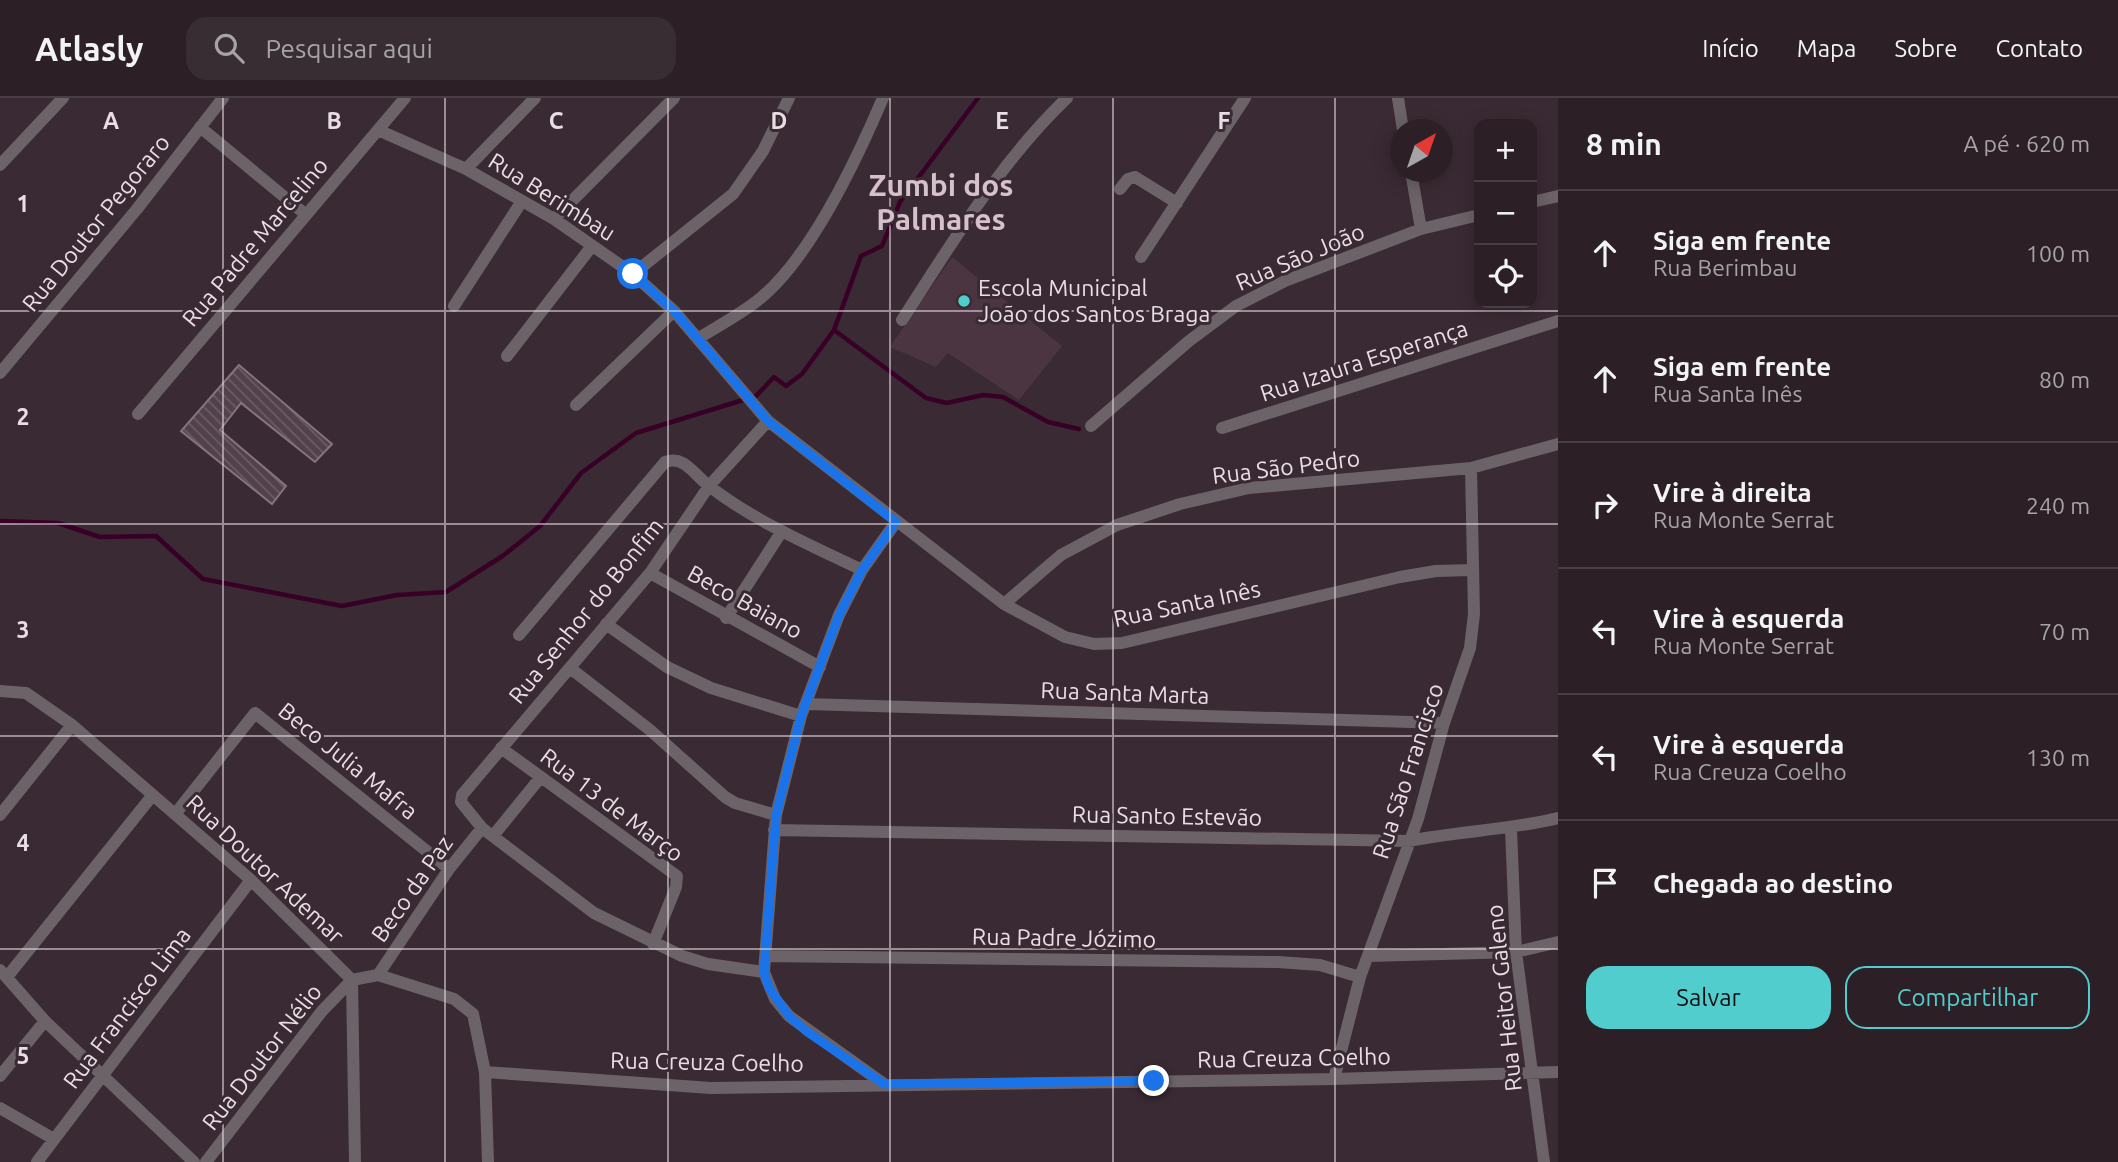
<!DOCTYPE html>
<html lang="pt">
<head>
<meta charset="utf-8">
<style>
  body { margin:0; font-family:Ubuntu,sans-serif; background:#382d32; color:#f1f3f6 }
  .controls { position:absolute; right:21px; top:21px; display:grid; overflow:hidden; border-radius:14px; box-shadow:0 4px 18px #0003 }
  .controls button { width:63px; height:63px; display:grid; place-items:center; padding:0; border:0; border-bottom:2px solid #483e43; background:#2c2026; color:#f1f3f6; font:35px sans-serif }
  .compass { position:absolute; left:1390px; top:21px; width:63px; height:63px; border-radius:50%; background:#2c2026; box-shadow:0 4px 18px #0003; rotate:40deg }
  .stop { position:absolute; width:21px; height:21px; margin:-16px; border:5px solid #1a73e8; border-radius:50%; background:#fff }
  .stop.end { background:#1a73e8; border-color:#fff; box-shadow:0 2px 7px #0008 }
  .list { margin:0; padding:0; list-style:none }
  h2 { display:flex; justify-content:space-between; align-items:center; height:91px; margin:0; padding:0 28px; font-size:30px }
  h2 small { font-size:23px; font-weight:400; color:#a6a3a7 }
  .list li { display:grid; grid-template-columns:46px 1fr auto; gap:21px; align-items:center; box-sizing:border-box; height:126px; padding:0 28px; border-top:2px solid #483e43 }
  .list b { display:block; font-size:26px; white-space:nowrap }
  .list p { margin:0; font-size:23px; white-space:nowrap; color:#a6a3a7 }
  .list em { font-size:23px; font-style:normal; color:#a6a3a7 }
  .actions { display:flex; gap:14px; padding:21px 28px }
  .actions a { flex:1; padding:16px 0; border:2px solid #52cdcd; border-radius:21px; text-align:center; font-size:24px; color:#52cdcd }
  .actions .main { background:#52cdcd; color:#111 }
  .icon { flex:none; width:38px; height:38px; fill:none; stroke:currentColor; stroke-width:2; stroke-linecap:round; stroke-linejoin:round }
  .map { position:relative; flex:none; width:1558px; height:1064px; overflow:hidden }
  header { display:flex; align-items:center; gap:42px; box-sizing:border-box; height:98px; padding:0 35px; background:#2c2026; border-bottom:2px solid #483e43 }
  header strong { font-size:33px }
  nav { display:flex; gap:38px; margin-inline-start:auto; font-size:24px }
  .search { width:490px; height:63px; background:#382d32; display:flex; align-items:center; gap:18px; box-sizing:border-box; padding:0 24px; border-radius:21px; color:#a6a3a7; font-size:26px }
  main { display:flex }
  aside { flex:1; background:#2c2026 }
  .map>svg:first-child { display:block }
  .built { fill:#4b3541 }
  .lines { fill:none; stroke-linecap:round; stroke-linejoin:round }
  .stream { stroke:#380026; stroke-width:4.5 }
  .building { fill:url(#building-back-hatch); stroke:#86737d; stroke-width:2 }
  .street { stroke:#6b6367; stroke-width:12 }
  .route { stroke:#1a73e8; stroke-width:9 }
  .grid { fill:none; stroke:#e9dee3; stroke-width:2; stroke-opacity:0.55 }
  .poi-dot { fill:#52cdcd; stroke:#3a2a33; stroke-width:2.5 }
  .labels { text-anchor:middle; stroke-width:6; stroke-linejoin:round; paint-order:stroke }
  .street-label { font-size:23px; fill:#e9dee3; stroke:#3a2a33 }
  .poi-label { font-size:23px; fill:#e9dee3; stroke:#3a2a33; text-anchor:start }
  .district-label { font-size:30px; font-weight:bold; fill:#d5c0cb; stroke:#3a2a33 }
  .grid-label { font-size:23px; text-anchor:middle; font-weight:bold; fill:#e9dee3; stroke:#3a2a33; stroke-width:6; stroke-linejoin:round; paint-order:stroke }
</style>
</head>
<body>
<header>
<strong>Atlasly</strong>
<div class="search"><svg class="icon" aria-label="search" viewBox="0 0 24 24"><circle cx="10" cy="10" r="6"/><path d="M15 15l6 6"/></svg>Pesquisar aqui</div>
<nav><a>Início</a><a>Mapa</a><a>Sobre</a><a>Contato</a></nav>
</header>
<main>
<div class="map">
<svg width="1558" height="1064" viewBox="0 0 1558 1064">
  <defs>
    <pattern id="building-back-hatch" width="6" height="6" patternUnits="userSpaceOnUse" patternTransform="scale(1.75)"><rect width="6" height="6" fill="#52414a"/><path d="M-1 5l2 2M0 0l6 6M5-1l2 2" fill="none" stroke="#6b5c64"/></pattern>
  </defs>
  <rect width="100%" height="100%" fill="#3a2a33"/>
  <path class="built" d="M952,159L1062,248L1019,302L948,255L936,269L890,249Z"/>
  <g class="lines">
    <path class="stream" d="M834,232L926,300L947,305L983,297L1003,299L1048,324L1079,331
      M0,423L58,425L100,439L156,438L203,481L342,508L397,497L446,494L504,457L540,428L581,375L636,335L756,298L774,279L786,288L802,276L834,232L861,158L882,148L900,104L978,0"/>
  </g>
  <path class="building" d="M239,267L332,346L315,364L241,305L220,332L286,388L272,406L181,333Z"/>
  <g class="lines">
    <path class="street" d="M1398,0L1403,32
      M200,29L305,116
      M378,32L466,71L554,121L633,176L674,213L768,323L1004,506L1065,539L1094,546L1122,545L1400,479L1436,473L1473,472
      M0,67L63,0
      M466,71L535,0
      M1411,74L1421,131
      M1120,91L1128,81L1135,79L1177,105
      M1532,104L1558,98
      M554,121L674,0
      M1141,159L1245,0
      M633,176L733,96L763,53L789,0
      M454,208L522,103
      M902,222C952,145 1000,64 1067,0
      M699,240C718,228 739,217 757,203C810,162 857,61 883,0
      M507,258L592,148
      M0,275L137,111L223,0
      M576,307L674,213
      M138,316L405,0
      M1091,328L1189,243L1236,208L1285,183L1421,131L1479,117
      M1222,330L1558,223
      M650,475L820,569
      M1004,506L1061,457L1117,427L1180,406L1249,390L1471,370L1558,346
      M726,520L782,433
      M606,526L667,569L711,590L801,618
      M519,537L665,364C685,357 694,377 709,388C754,423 810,447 862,472
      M570,570L650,632L725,699L735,705L776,717
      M0,593L26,595L72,627L251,782L352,882L355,1064
      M806,606L1444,625
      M501,650L677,778L676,789L653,846
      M176,715L255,615L449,771
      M0,717L72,627
      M1511,731L1516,854L1544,1064
      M774,732L1409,743C1459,733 1509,732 1558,720
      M493,738L540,680
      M765,858L1278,864L1320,867L1360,879
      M1368,858L1516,854L1558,844
      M0,872L45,923L194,1064
      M764,874L708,866L682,858L594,815L482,730L461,704L462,697L650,475L709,388L768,323
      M378,877L449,771L482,730
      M7,879L152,698
      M352,882L378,877L454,901L473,916L485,974L488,1064
      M485,974L711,990L1334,981L1558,974
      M0,978L45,923
      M1334,981L1360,879L1418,721L1444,625L1470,550L1474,516L1471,370
      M884,986L789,918L775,901L764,874L776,717L801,618L839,517L862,472L896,424
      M0,1010L52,1040
      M37,1064L251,782
      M206,1064L322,913L352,882"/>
  </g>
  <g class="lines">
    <path class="route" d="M633,176L674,213L768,323L896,424L862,472L839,517L801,618L776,717L764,874L769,890L789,918L806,933L884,986L1154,983"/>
  </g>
  <path class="grid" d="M223,0V1064M445,0V1064M668,0V1064M890,0V1064M1113,0V1064M1335,0V1064M0,213H1558M0,426H1558M0,638H1558M0,851H1558"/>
  <circle class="poi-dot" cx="964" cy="203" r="7"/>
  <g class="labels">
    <g class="street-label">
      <text transform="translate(552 99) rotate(32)" y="8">Rua Berimbau</text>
      <text transform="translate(96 125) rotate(-51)" y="8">Rua Doutor Pegoraro</text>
      <text transform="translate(255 144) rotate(-50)" y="8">Rua Padre Marcelino</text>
      <text transform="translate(1300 159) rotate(-23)" y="8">Rua São João</text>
      <text transform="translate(1364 263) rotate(-18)" y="8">Rua Izaura Esperança</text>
      <text transform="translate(1286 369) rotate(-7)" y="8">Rua São Pedro</text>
      <text transform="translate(745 504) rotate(29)" y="8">Beco Baiano</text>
      <text transform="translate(1187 506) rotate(-12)" y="8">Rua Santa Inês</text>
      <text transform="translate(586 513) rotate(-51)" y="8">Rua Senhor do Bonfim</text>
      <text transform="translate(1125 595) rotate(2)" y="8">Rua Santa Marta</text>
      <text transform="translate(348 663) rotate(39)" y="8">Beco Julia Mafra</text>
      <text transform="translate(1408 673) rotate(-72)" y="8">Rua São Francisco</text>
      <text transform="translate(612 707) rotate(37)" y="8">Rua 13 de Março</text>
      <text transform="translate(1167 718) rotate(1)" y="8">Rua Santo Estevão</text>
      <text transform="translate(265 771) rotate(43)" y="8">Rua Doutor Ademar</text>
      <text transform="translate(412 791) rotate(-55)" y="8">Beco da Paz</text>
      <text transform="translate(1064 840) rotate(1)" y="8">Rua Padre Józimo</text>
      <text transform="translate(1504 900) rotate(-96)" y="8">Rua Heitor Galeno</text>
      <text transform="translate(127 910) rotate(-53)" y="8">Rua Francisco Lima</text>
      <text transform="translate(262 959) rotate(-52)" y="8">Rua Doutor Nélio</text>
      <text transform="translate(1294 960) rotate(-1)" y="8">Rua Creuza Coelho</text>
      <text transform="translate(707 964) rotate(1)" y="8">Rua Creuza Coelho</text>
    </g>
    <g class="poi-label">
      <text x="978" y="198">Escola Municipal<tspan x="978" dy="26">João dos Santos Braga</tspan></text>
    </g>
    <g class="district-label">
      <text x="941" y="98">Zumbi dos<tspan x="941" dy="34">Palmares</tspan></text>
    </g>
  </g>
  <g class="grid-label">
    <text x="111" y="31">A</text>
    <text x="334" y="31">B</text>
    <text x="556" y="31">C</text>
    <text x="779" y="31">D</text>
    <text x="1002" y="31">E</text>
    <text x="1224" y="31">F</text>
    <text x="23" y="114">1</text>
    <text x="23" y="327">2</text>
    <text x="23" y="540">3</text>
    <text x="23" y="753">4</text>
    <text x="23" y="966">5</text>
  </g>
</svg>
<div class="controls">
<button>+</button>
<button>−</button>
<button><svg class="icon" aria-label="locate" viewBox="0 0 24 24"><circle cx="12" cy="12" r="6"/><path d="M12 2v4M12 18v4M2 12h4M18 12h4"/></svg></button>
</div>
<svg class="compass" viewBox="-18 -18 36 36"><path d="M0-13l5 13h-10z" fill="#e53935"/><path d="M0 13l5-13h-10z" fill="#a6a3a7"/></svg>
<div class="stop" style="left:633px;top:176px"></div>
<div class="stop end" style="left:1154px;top:983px"></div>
</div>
<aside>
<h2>8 min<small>A pé · 620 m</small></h2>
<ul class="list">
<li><svg class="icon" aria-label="ahead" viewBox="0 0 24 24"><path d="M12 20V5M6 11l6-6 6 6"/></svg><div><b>Siga em frente</b><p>Rua Berimbau</p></div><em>100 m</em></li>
<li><svg class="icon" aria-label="ahead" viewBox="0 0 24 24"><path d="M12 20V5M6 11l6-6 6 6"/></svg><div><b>Siga em frente</b><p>Rua Santa Inês</p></div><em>80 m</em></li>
<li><svg class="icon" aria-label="right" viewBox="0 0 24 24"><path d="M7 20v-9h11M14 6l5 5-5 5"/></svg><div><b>Vire à direita</b><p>Rua Monte Serrat</p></div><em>240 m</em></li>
<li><svg class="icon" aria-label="left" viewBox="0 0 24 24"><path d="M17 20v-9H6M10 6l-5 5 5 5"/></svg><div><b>Vire à esquerda</b><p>Rua Monte Serrat</p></div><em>70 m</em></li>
<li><svg class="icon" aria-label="left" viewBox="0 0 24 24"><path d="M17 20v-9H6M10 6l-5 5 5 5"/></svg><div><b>Vire à esquerda</b><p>Rua Creuza Coelho</p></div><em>130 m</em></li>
<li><svg class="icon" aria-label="arrive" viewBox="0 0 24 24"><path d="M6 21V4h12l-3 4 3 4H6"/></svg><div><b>Chegada ao destino</b></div></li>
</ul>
<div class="actions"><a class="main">Salvar</a><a>Compartilhar</a></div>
</aside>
</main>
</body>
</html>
